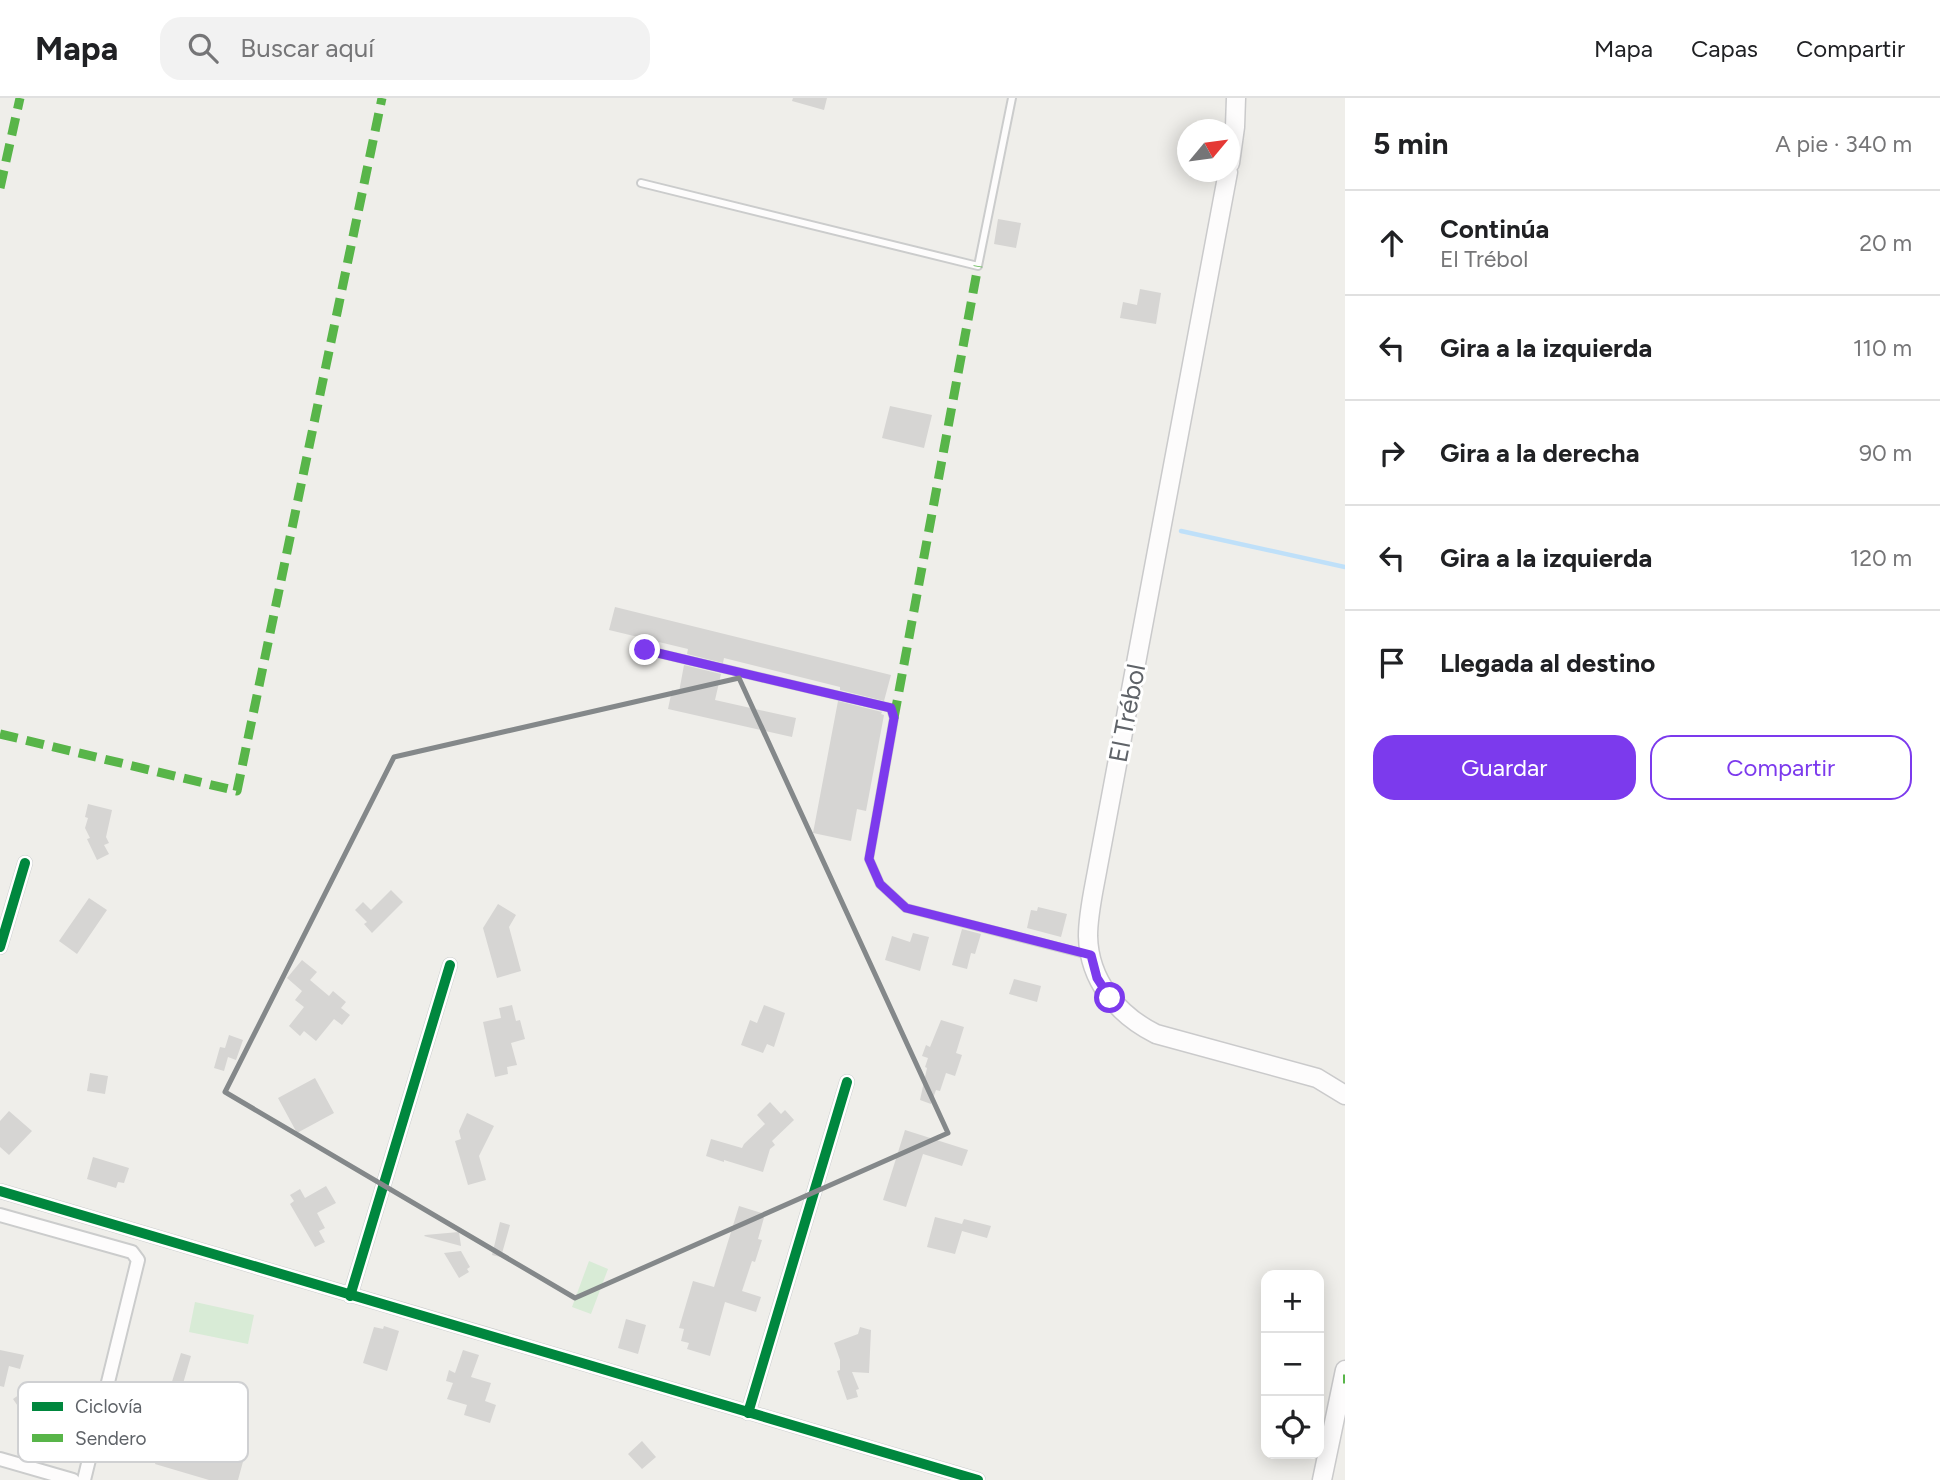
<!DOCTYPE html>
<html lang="es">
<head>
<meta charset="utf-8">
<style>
  body { margin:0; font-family:Figtree,sans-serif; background:#f2f2f2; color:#202124 }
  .controls { position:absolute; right:21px; bottom:21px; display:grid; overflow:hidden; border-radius:14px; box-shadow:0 4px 18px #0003 }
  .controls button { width:63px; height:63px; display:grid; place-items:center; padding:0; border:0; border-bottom:2px solid #e0e0e0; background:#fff; color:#202124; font:35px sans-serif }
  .compass { position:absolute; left:1177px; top:21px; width:63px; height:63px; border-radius:50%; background:#fff; box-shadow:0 4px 18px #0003; rotate:61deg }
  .stop { position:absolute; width:21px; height:21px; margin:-16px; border:5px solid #7c3aed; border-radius:50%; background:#fff }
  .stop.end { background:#7c3aed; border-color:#fff; box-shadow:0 2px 7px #0008 }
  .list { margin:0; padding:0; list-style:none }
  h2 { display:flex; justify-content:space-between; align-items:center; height:91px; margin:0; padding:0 28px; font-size:30px }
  h2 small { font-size:23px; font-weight:400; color:#757577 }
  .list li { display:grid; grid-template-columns:46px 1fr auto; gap:21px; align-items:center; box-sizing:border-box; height:105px; padding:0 28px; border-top:2px solid #e0e0e0 }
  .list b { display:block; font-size:26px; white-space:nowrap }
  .list p { margin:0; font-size:23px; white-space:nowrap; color:#757577 }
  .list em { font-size:23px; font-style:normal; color:#757577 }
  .actions { display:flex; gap:14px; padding:21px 28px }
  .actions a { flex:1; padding:16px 0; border:2px solid #7c3aed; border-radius:21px; text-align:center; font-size:24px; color:#7c3aed }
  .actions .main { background:#7c3aed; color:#fff }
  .icon { flex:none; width:38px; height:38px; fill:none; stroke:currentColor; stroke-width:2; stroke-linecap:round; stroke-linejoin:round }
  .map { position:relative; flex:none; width:1345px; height:1382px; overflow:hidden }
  header { display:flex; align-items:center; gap:42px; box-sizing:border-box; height:98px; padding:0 35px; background:#fff; border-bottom:2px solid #e0e0e0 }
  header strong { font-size:33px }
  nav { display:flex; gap:38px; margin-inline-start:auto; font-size:24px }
  .search { width:490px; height:63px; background:#f2f2f2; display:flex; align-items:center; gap:18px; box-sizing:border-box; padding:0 24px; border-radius:21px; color:#757577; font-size:26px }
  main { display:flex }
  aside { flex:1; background:#fff }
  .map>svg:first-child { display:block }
  .green { fill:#d8ebd6 }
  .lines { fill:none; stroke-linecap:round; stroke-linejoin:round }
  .stream { stroke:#bfe0f9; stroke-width:4.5 }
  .building { fill:#d6d5d3 }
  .lane-casing { stroke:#cbcccc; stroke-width:10 }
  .street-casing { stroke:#cbcccc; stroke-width:16 }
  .secondary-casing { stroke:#cacacb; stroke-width:21 }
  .lane { stroke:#fdfcfc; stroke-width:6 }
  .street { stroke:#fdfcfc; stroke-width:12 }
  .secondary { stroke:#fdfcfc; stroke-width:18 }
  .quiet { stroke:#58b549; stroke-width:9; stroke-dasharray:18 9; stroke-linecap:butt }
  .cycleway-casing { stroke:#fff; stroke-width:15 }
  .cycleway { stroke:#00873e; stroke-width:10 }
  .route { stroke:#7c3aed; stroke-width:9 }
  .marked { fill:none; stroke:#84888a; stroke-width:5; stroke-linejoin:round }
  .labels { text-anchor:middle; stroke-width:6; stroke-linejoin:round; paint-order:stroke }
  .street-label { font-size:26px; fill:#5f6368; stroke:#fff }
  .key { fill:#fff; stroke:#cfd0d2; stroke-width:2 }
  .key-label { font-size:19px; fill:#5f6368 }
</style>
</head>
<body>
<header>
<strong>Mapa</strong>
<div class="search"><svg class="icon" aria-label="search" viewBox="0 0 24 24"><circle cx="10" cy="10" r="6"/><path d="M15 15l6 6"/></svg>Buscar aquí</div>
<nav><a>Mapa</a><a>Capas</a><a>Compartir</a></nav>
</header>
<main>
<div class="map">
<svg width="1345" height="1382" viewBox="0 0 1345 1382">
  <rect width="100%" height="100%" fill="#efeeea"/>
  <path class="green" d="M589,1163L608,1171L591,1216L572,1209Z
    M195,1204L254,1217L248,1246L189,1234Z"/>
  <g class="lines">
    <path class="stream" d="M1181,433L1345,469"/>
  </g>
  <path class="building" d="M793,0H827L824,12L792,3Z
    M998,121L1021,125L1016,150L994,146Z
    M1140,191L1161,195L1156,226L1120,220L1123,204L1137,207Z
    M890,308L932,317L924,350L882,340Z
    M615,509L891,577L884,603L840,592V589L724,560L723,565L687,556L688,551L609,532Z
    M684,567L721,576L715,602L796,620L792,639L668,611L672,592L679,594Z
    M838,603L882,614L881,616L884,617L866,713L857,711L851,743L813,735Z
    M88,706L112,712L106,739L109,745L104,747L109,756L97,762L87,741L90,740L85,730L88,720L85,719Z
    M391,792L403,804L372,835L364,826L367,824L355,812L363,804L371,812Z
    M89,800L107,812L77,856L59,843Z
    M498,806L516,817L509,829L521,873L497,880L483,830Z
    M1038,809L1067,816L1061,839L1027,830L1031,812L1037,813Z
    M962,831L981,836L975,856L971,855L967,871L952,867Z
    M913,835L929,839L920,873L885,862L892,838L910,844Z
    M302,862L317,874L310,882L329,898L333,893L346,904L341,910L350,917L342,927L334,921L316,943L304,933L300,938L289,928L304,909L295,902L302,893L287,880Z
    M1014,881L1041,888L1037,904L1009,896Z
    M512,907L516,923L520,922L525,941L511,945L517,967L507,969L508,976L495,979L483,924L501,920L499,910Z
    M764,907L785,915L774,949L767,946L763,955L741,947L750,922L757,925Z
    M941,922L964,929L956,955L962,957L955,978L946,975L940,993L936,992L931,1006L920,1002L927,970L925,969L928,960L922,958L926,947L930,949Z
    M229,937L243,942L236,962L228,959L224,973L214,970L220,949L225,950Z
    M90,975L108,978L105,996L87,993Z
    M315,980L334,1015L297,1035L278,1000Z
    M770,1004L781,1016L785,1012L794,1022L772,1043L775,1047L770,1051L763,1074L724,1062V1064L706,1058L711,1041L742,1050L744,1046L765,1026L757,1017Z
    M9,1013L32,1033L9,1057L0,1049V1023Z
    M467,1015L494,1028L479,1058L486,1082L468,1087L455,1043L461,1041L459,1033Z
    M905,1032L968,1052L962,1068L923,1056L906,1109L883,1102Z
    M93,1059L129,1070L124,1085L118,1084L116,1090L87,1081Z
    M326,1088L336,1105L317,1115L325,1130L319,1133L325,1144L315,1149L290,1106L294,1103L290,1097L300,1091L305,1100Z
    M739,1108L765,1116L758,1141L762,1142L755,1164L752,1163L742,1193L761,1199L756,1214L725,1204L710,1258L687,1251L689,1245L681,1243L684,1231L679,1230L693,1183L714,1189Z
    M935,1119L962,1126L964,1121L991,1128L987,1140L962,1133L955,1156L927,1149Z
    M500,1124L510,1127L501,1159L492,1157Z
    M459,1134L461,1148L424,1138L425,1137Z
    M461,1153L470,1169L467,1171L469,1174L459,1180L444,1155Z
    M626,1221L646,1227L638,1256L618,1250Z
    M384,1228L399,1233L387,1273L363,1265L374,1229L383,1231Z
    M860,1229L871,1232L869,1275L852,1274L859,1291L856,1292L858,1299L847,1302L837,1273L840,1272V1262L834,1245L858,1236Z
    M0,1252L24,1257L20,1271L9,1268L4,1289L0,1288Z
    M463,1252L479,1257L471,1279L491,1285L485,1303L496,1307L490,1325L464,1317L467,1307L447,1301L453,1285L446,1283L449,1272L455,1275Z
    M181,1255L191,1258L180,1296L169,1293Z
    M33,1287L57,1322L37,1336L13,1301Z
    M642,1343L656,1359L642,1371L628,1356Z
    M193,1345L244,1360L238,1382H209L155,1366L159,1350L189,1359Z"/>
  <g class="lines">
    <g class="lane-casing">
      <path id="lane" d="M641,85L978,168L1012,0
        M645,552L891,610L894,620L869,761L880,786L906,810L1089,857"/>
    </g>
    <g class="street-casing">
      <path id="street" d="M0,849L25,765
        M0,1093L978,1382
        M0,1117L132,1154L138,1162L84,1382
        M350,1198L450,867
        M748,1315L847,984
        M0,1361L73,1382"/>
    </g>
    <g class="secondary-casing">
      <path id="secondary" d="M1230,65L1235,29L1236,0
        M1228,74L1098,768C1094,791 1088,815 1088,838C1089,883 1118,917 1156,936L1317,980L1345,997
        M1322,1382L1345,1272"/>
    </g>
    <use href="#lane" class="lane"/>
    <use href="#street" class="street"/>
    <use href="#secondary" class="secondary"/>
    <path class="quiet" d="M0,90L20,0
      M894,620L978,168
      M0,636L237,693L382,0
      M1343,1281H1345"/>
    <g class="cycleway-casing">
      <path id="cycleway" d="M0,849L25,765
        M0,1093L978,1382
        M350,1198L450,867
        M748,1315L847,984"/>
    </g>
    <use href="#cycleway" class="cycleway"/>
  </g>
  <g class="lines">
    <path class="route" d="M645,552L891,610L894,620L869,761L880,786L906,810L1091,857L1097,880L1110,900"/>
  </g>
  <path class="marked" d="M739,580L948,1035L575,1200L225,994L394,659Z"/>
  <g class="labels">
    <g class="street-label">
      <text transform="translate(1127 615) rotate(-79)" y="9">El Trébol</text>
    </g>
  </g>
  <rect x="18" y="1284" width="230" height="80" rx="10" class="key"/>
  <rect x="32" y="1304" width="31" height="9" fill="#00873e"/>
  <rect x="32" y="1336" width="31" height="8" fill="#58b549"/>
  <g class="key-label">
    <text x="75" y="1315">Ciclovía</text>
    <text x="75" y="1347">Sendero</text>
  </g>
</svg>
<div class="controls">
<button>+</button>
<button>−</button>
<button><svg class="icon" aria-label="locate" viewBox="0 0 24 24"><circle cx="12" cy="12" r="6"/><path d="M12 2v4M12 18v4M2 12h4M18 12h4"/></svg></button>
</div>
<svg class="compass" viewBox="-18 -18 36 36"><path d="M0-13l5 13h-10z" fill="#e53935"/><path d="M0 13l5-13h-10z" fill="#757577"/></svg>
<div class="stop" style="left:1110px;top:900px"></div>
<div class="stop end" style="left:645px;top:552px"></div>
</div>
<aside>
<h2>5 min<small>A pie · 340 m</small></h2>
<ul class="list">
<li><svg class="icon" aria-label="ahead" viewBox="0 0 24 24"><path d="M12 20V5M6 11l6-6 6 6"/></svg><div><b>Continúa</b><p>El Trébol</p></div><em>20 m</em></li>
<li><svg class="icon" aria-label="left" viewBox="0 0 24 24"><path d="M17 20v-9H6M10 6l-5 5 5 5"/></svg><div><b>Gira a la izquierda</b></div><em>110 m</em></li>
<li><svg class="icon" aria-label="right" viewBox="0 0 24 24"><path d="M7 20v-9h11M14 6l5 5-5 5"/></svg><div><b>Gira a la derecha</b></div><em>90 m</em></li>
<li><svg class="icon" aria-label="left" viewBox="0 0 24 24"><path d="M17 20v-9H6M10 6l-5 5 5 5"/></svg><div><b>Gira a la izquierda</b></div><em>120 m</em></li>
<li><svg class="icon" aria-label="arrive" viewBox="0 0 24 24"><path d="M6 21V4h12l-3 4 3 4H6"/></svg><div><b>Llegada al destino</b></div></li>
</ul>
<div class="actions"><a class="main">Guardar</a><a>Compartir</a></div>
</aside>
</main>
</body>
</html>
